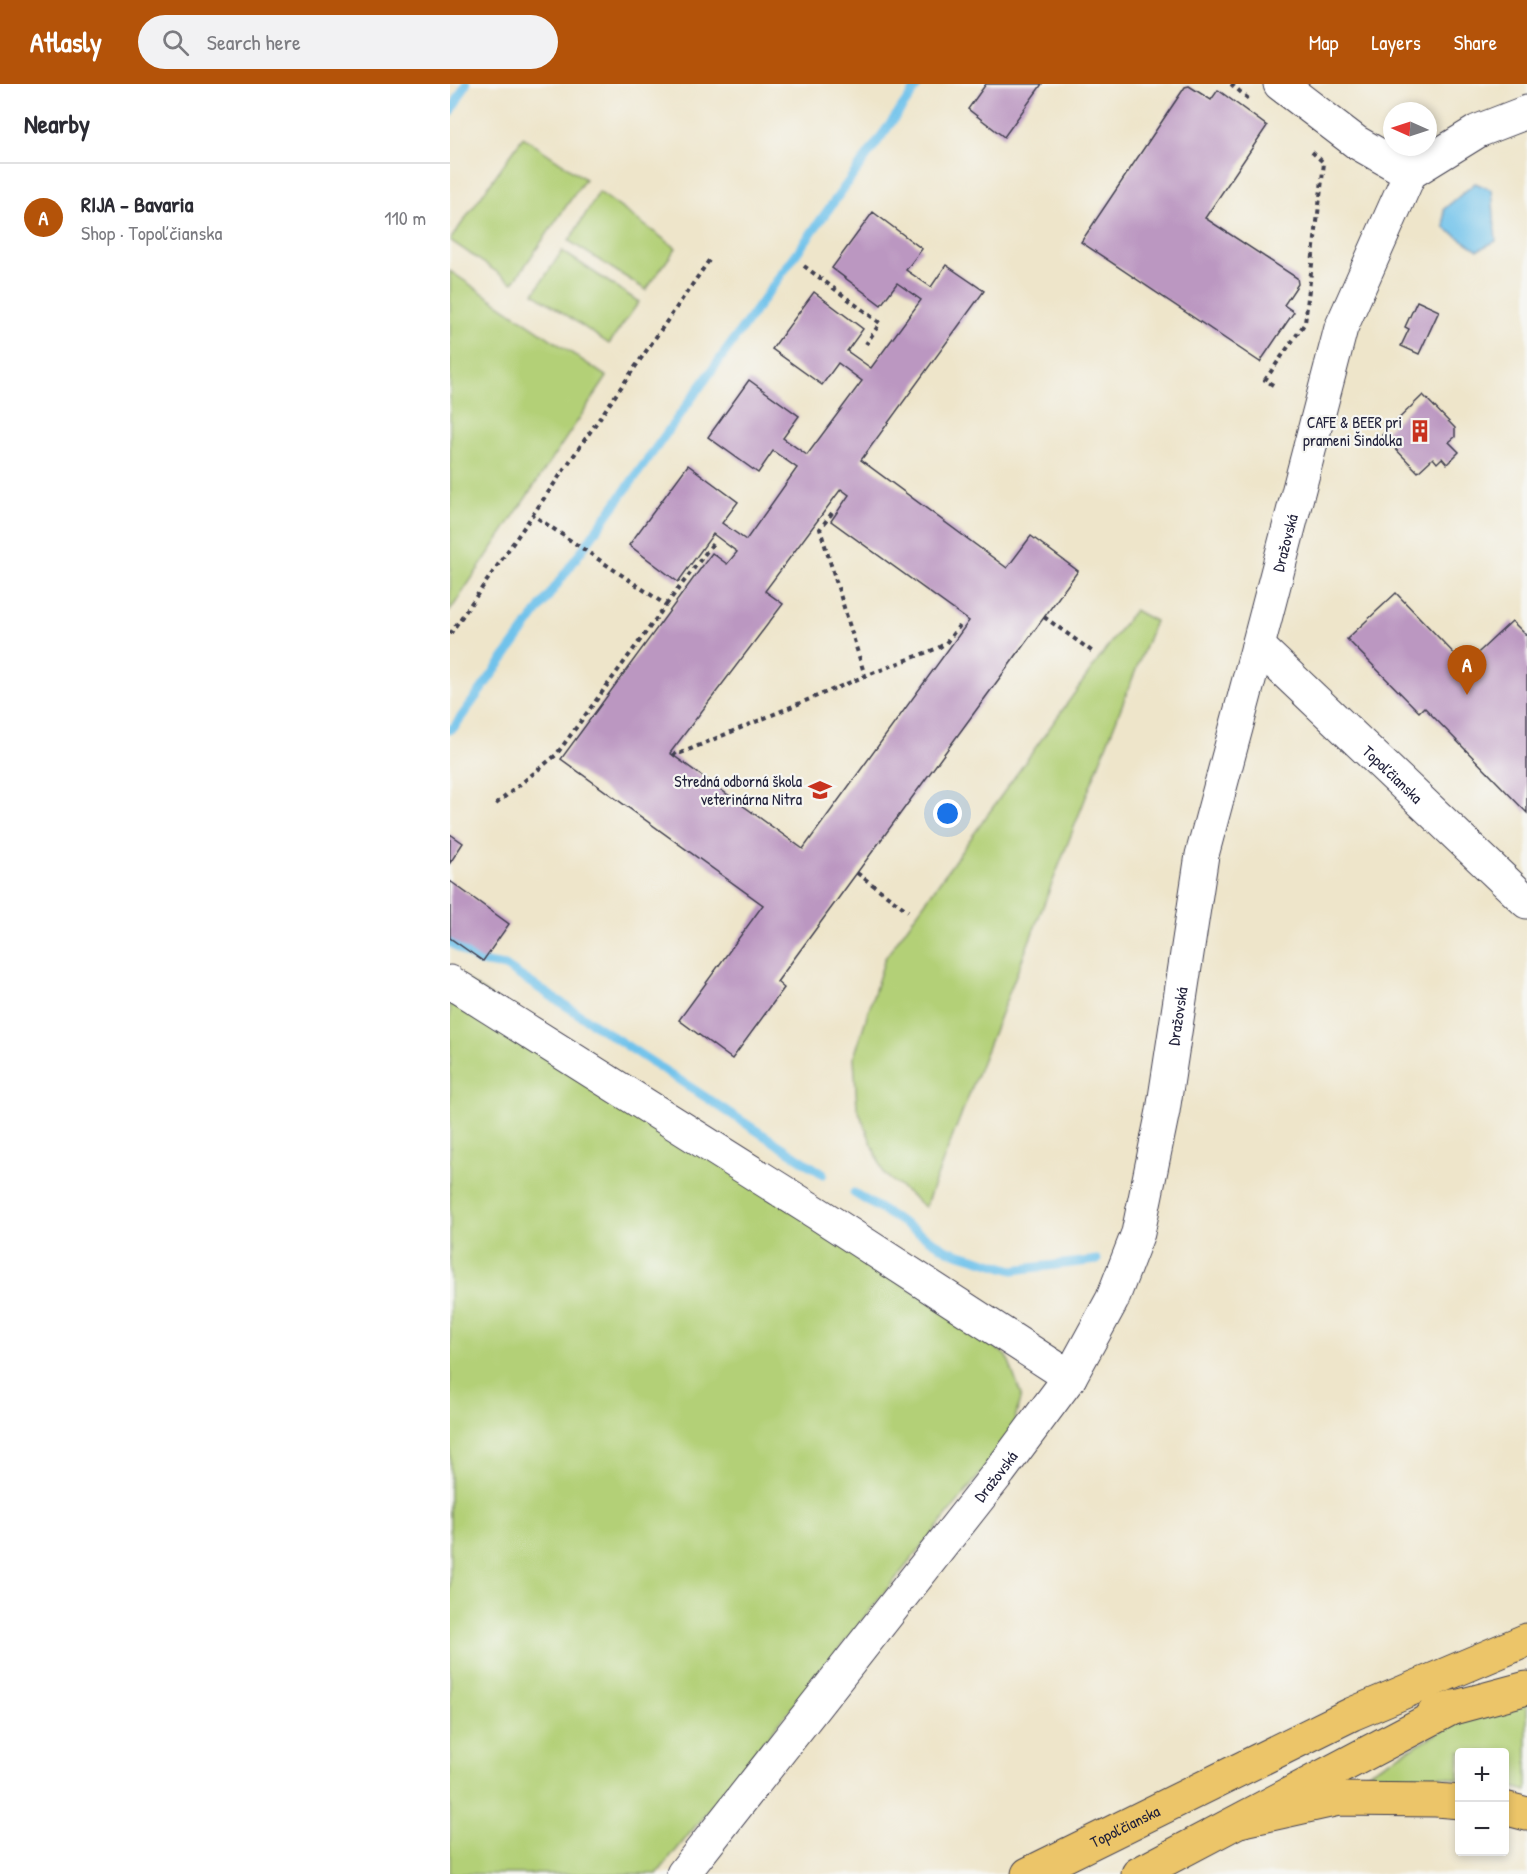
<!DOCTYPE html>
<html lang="en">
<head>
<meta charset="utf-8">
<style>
  body { margin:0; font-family:"Patrick Hand",sans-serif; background:#f2f2f3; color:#2b2b33 }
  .controls { position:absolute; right:18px; bottom:18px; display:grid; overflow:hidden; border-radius:6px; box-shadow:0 3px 9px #0003 }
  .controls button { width:54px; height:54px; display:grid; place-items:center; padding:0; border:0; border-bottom:2px solid #e1e1e2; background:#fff; color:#2b2b33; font:30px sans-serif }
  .compass { position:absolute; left:933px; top:18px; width:54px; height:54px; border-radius:50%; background:#fff; box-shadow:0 3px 9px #0003; rotate:273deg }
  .you { position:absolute; left:498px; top:730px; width:21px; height:21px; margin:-15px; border:4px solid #fff; border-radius:50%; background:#1a73e8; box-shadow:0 0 0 9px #1a73e833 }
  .badge { display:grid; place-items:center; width:39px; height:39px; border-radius:50%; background:#b45309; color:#fff; font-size:20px; font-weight:700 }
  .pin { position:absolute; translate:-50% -50px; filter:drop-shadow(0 2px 3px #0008) }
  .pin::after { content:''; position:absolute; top:32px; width:21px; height:18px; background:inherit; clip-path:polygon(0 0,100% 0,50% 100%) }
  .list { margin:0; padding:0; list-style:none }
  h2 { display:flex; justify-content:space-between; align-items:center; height:78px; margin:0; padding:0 24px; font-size:26px }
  h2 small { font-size:20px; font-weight:400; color:#7c7c81 }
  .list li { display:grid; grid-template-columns:39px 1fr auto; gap:18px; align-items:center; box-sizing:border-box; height:108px; padding:0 24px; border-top:2px solid #e1e1e2 }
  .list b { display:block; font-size:22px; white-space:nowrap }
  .list p { margin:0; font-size:20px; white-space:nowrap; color:#7c7c81 }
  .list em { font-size:20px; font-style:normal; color:#7c7c81 }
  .icon { flex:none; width:33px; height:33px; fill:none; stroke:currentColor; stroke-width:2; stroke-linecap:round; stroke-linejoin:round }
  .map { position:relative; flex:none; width:1077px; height:1790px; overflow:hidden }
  header { display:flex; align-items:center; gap:36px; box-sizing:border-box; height:84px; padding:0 30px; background:#b45309; color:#fff }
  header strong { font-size:28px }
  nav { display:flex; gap:33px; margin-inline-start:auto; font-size:21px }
  .search { width:420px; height:54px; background:#f2f2f3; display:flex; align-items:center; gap:15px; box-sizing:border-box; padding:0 21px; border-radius:33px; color:#7c7c81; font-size:22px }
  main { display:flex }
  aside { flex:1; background:#fff }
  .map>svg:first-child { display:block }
  .green { fill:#b3d077; stroke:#6a7959; stroke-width:1.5 }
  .water { fill:#6fc2eb; stroke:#487293; stroke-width:1.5 }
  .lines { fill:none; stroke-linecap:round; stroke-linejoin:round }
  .stream { stroke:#6fc2eb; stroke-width:9 }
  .building { fill:#bb97c1; fill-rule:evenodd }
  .street-casing { stroke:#413f50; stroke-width:35 }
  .primary-casing { stroke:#413f50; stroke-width:35 }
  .highway-casing { stroke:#413f50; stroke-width:35 }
  .path { stroke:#413f50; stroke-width:4; stroke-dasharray:4.5 4.5; stroke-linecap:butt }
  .street { stroke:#fff; stroke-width:33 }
  .primary { stroke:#ecc569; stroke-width:33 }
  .highway { stroke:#ecc569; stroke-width:33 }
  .labels { text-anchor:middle; stroke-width:4.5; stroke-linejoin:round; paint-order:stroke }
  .poi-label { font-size:16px; fill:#22223b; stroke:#f6f6f2; text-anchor:end }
  .street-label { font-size:16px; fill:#22223b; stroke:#f6f6f2 }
</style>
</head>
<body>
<header>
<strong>Atlasly</strong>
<div class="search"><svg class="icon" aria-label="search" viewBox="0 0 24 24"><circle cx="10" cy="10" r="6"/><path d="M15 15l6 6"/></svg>Search here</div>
<nav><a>Map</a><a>Layers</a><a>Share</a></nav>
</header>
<main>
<aside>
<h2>Nearby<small></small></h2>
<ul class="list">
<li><span class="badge">A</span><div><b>RIJA - Bavaria</b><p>Shop · Topoľčianska</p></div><em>110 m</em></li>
</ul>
</aside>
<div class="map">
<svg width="1077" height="1790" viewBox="0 0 1077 1790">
  <rect width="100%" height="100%" fill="#f6f6f2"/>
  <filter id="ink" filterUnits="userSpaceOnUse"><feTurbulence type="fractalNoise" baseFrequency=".0167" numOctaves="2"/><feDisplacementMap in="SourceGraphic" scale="12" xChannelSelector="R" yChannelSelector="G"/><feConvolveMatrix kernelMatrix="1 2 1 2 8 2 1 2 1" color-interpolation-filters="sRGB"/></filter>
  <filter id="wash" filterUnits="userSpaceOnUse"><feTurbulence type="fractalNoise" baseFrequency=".008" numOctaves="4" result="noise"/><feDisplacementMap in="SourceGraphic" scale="24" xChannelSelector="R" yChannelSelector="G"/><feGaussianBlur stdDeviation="1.35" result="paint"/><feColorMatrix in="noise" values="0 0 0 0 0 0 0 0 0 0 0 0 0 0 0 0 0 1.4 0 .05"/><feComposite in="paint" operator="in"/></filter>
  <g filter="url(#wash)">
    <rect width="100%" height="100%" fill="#eee5ca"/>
    <path class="green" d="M73,53L135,95L63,199L0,156Z
      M149,108L226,164L196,206L119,157Z
      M112,167L189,218L159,260L84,209Z
      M0,187L157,293L0,527Z
      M684,526L705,537L475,1123L434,1090L407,1023L404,973L435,874Z
      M0,884L557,1272L571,1311L561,1352L207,1790H0Z
      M1077,1599V1707L1055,1701L1054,1668H1010L1009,1695L991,1692L910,1693Z"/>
    <path class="water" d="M1025,99L1042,106L1046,157L1028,166L995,144L994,125Z"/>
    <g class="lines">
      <path class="stream" d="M0,29L16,0
        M0,646L4,643L469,0
        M0,858L30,878L55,882L373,1090
        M404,1109L497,1166L563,1186L647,1176"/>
    </g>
    <g id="blocks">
      <path class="building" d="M536,0H592L554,53L518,25Z
        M739,2L761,16L768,6L817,42L755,134L847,194L848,200L834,221L844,228L810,278L631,158L735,3Z
        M423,128L472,165L456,186L481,203L496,181L534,207L411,376L557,484L581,452L628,487L327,898L334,904L282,975L229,936L313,821L111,675L262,469L277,480L287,468L263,450L228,498L179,461L238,381L288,418L272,439L296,456L347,384L323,367L308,389L258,353L299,296L349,332L333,354L357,371L412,297L388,279L372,301L322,265L364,208L413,245L397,267L421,284L471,216L447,199L431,221L382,184ZM391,405L399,411L381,437L519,537L353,765L220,669L333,520L315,507Z
        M967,217L989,227L969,270L951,262L959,245L955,243Z
        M973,311L1005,344V353L999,358L1009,368L997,380L992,374L987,379L983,374L968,388L932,351Z
        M946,509L1015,581L1062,537L1077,552V729L974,623L969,628L897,555Z
        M0,750L13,759L0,779Z
        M0,797L59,840L33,877L0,854Z"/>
    </g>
  </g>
  <g filter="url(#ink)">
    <use href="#blocks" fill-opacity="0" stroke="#413f50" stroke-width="1.5"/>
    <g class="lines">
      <g class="street-casing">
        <g id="street">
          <path d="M830,0L906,58L960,89"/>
          <path id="s1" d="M808,562L1077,818"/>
          <path d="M0,898L370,1131L620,1293"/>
          <path id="s2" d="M233,1790L550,1387L620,1293L662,1216L688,1149L713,1027L752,771L808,562L891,244L960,89L1028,47L1077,28"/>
        </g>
      </g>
      <g class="primary-casing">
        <g id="primary">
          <path d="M984,1629L1077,1604"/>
          <path id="s3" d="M578,1790L902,1630L1077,1556"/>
          <path d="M688,1790L1004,1623"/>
        </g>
      </g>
      <g class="highway-casing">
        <path id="highway" d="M1054,1724L1077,1730
          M790,1737L889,1715L986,1716L1010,1718"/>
      </g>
      <path class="path" d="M781,0L801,17
        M354,182L430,239L416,260
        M823,301L815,296L855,239L874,79L862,68
        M382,429L370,445L415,592
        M216,521L264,458
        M594,533L643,568
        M0,550L260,175
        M223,672L227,668L231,669L415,592L488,564L496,559L508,543L512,546
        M46,720L106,671L216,521L83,431
        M407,789L458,827"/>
      <use href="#street" class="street"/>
      <use href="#primary" class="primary"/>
      <use href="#highway" class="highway"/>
    </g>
  </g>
  <defs>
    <g id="building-bare" transform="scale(1.8)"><path d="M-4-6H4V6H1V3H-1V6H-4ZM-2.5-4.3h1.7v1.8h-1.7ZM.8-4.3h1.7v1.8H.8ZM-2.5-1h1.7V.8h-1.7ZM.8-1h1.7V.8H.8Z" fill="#c8321e" stroke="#f6f6f2" stroke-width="2.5" paint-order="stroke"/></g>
    <g id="school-bare" transform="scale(1.8)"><path d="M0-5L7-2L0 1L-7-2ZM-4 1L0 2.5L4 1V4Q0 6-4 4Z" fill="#c8321e" stroke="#f6f6f2" stroke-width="2.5" paint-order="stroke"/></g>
  </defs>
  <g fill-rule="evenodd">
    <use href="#building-bare" x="970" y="347"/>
    <use href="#school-bare" x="370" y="706"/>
  </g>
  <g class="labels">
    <g class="poi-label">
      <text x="952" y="344">CAFE &amp; BEER pri<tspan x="952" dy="18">prameni Šindolka</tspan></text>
      <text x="352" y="703">Stredná odborná škola<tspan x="352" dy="18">veterinárna Nitra</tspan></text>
    </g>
    <g class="street-label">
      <text dy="6" stroke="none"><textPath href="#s2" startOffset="1496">Dražovská</textPath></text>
      <text dy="6" stroke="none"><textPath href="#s1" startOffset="186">Topoľčianska</textPath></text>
      <text dy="6" stroke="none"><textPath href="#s2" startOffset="1010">Dražovská</textPath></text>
      <text dy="6" stroke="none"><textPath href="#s2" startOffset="506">Dražovská</textPath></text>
      <text dy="6" stroke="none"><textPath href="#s3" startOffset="108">Topoľčianska</textPath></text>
    </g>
  </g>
</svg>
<div class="controls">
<button>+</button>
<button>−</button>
</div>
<svg class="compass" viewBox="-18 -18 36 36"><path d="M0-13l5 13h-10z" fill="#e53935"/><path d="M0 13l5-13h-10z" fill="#7c7c81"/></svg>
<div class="you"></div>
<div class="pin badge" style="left:1017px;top:611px">A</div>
</div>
</main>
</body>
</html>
